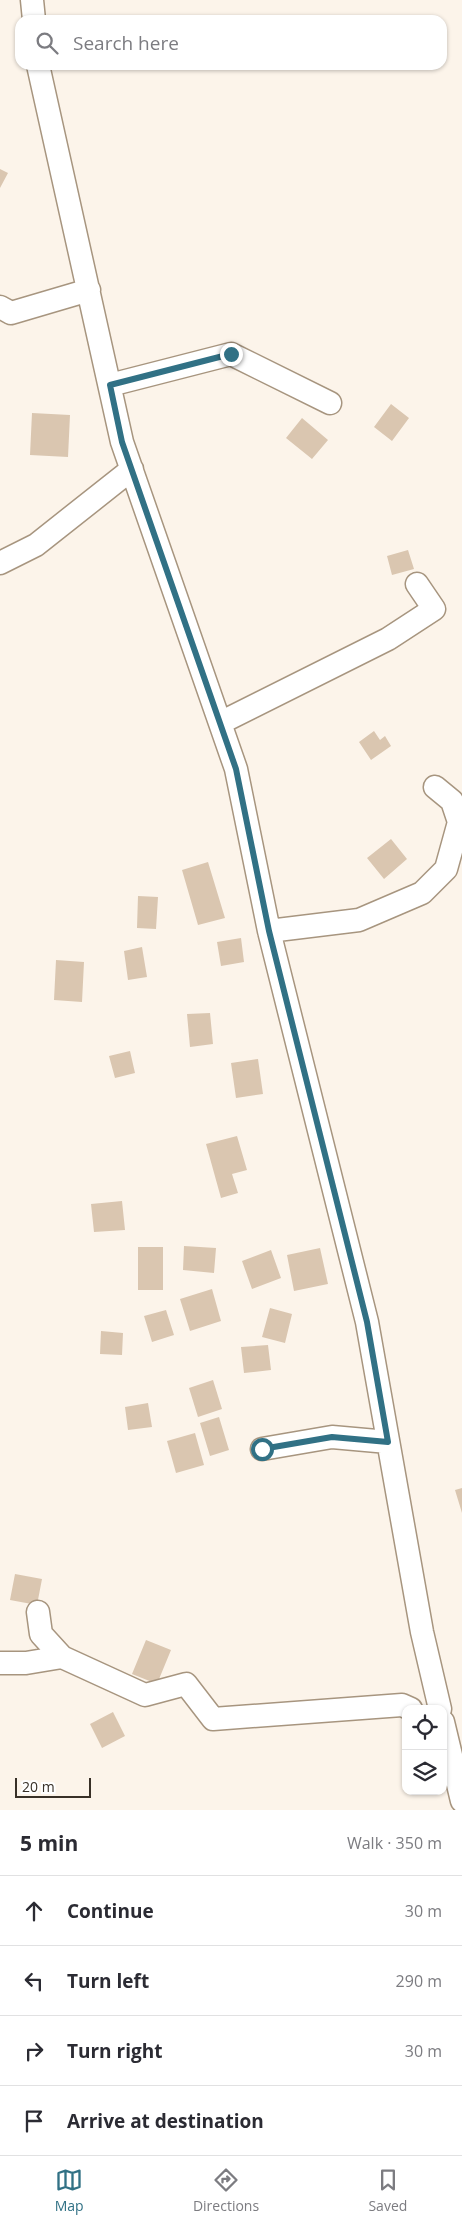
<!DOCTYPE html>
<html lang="en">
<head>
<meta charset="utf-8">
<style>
  body { margin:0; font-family:"Open Sans",sans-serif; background:#f2f2f3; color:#2b2b33 }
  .controls { position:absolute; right:15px; bottom:15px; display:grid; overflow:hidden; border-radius:10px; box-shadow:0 1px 4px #0004 }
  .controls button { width:45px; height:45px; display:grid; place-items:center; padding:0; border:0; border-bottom:1px solid #e1e1e2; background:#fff; color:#2b2b33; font:25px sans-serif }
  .scale { position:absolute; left:15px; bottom:12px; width:76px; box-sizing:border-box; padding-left:5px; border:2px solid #383027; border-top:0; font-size:14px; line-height:18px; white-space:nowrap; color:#383027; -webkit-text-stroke:4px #fff; paint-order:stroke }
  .stop { position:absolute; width:15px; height:15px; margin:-11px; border:4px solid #317185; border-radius:50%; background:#fff }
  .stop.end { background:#317185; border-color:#fff; box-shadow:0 1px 5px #0008 }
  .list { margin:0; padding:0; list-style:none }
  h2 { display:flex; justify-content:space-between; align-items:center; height:65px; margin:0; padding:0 20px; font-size:21px }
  h2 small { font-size:16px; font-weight:400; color:#7c7c81 }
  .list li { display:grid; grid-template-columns:32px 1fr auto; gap:15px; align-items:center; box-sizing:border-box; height:70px; padding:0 20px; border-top:1px solid #e1e1e2 }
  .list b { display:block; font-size:19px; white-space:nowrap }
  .list em { font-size:16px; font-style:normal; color:#7c7c81 }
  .icon { flex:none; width:28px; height:28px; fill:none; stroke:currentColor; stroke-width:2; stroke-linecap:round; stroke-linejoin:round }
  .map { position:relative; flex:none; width:462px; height:1810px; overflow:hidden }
  .search { position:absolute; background:#fff; box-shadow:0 1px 4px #0004; left:15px; right:15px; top:15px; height:55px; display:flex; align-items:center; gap:12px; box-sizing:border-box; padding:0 18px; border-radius:15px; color:#7c7c81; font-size:19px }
  .sheet { height:345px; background:#fff }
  nav { display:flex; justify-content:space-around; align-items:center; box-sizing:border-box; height:70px; border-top:1px solid #e1e1e2; background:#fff; font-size:14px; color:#7c7c81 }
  nav a { display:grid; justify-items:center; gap:2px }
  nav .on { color:#317185 }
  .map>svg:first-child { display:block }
  .building { fill:#dac6b0 }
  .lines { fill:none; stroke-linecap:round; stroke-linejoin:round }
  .minor-casing { stroke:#a7957f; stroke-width:25 }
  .minor { stroke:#fff; stroke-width:22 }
  .route { stroke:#317185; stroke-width:6 }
</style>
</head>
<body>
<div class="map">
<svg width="462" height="1810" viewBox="0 0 462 1810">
  <rect width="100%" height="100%" fill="#fcf4ea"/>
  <path class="building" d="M0,169L8,173L0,188Z
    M391,404L409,418L392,441L374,427Z
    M32,413L70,415L68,457L30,455Z
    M302,418L328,440L312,459L286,438Z
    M408,550L414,569L392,575L387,556Z
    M374,731L380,740L385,736L391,746L371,760L359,742Z
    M391,839L407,859L384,879L367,858Z
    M208,862L225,918L198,925L182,870Z
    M138,896L158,897L156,929L137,928Z
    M241,938L244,962L221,966L217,942Z
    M142,947L147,977L128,980L124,951Z
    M56,960L84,962L82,1002L54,1000Z
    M210,1013L213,1044L190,1047L187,1014Z
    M130,1051L135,1073L115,1078L109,1056Z
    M258,1059L263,1094L236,1098L231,1063Z
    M237,1136L247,1170L232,1174L238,1193L221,1198L206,1144Z
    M122,1201L125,1230L94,1232L91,1204Z
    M184,1246L216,1248L214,1273L183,1270Z
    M138,1247H163V1290H138Z
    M320,1248L328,1284L294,1291L287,1255Z
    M271,1250L281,1278L252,1289L242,1261Z
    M212,1289L221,1321L190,1331L180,1299Z
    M270,1308L292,1314L285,1343L262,1337Z
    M166,1310L174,1335L152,1342L144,1316Z
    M101,1331L123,1333L122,1355L100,1354Z
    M268,1345L271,1370L244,1373L241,1347Z
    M213,1380L222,1409L198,1417L189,1388Z
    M148,1403L152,1427L128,1430L125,1407Z
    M219,1417L229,1450L210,1456L200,1423Z
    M195,1433L204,1465L176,1473L167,1441Z
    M462,1488V1513L455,1490Z
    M15,1574L42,1579L37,1605L10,1600Z
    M146,1640L171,1650L157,1684L132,1674Z
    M113,1712L125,1736L102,1748L90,1724Z"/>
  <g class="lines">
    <g class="minor-casing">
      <path id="minor" d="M32,0L34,20
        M38,65L122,442L236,769L269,931L367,1322L422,1632L440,1709
        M0,307L11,313L89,290
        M110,385L231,354L330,403
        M0,563L36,545L132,469
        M220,723L388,639L434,609L417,584
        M269,931L359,920L422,893L446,869L459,822L452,801L435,787
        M262,1449L332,1437L388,1442
        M38,1612L41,1634L62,1657L145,1695L186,1684L213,1719L402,1705L411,1709
        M0,1663H26L62,1657
        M443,1722L462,1801"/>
    </g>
    <use href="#minor" class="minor"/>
  </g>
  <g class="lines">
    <path class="route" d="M231,354L110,385L122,442L236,769L269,931L367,1322L388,1442L332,1437L262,1449"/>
  </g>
</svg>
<div class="controls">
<button><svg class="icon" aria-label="locate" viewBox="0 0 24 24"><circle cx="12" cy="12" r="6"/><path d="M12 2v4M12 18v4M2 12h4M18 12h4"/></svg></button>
<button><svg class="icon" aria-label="layers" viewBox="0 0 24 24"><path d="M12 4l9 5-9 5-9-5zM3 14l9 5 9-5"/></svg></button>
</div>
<div class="scale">20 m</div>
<div class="stop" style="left:262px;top:1449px"></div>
<div class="stop end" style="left:231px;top:354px"></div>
<div class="search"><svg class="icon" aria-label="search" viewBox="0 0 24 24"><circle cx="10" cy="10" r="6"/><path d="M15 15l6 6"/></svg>Search here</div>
</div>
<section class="sheet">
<h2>5 min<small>Walk · 350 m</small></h2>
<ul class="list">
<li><svg class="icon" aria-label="ahead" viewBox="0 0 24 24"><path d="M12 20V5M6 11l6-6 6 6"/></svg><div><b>Continue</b></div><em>30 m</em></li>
<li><svg class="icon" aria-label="left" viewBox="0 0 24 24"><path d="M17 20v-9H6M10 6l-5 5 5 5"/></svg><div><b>Turn left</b></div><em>290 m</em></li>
<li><svg class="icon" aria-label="right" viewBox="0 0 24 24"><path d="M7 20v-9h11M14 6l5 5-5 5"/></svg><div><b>Turn right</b></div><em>30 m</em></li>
<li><svg class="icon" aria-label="arrive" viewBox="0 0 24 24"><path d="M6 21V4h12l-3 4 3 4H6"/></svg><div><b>Arrive at destination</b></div></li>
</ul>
</section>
<nav>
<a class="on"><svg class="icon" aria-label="map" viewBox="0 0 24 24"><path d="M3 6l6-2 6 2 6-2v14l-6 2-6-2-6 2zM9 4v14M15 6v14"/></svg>Map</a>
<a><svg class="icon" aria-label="directions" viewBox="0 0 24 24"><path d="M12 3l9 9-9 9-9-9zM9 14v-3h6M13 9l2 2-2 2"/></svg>Directions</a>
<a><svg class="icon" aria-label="saved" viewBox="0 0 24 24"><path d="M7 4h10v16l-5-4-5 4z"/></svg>Saved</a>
</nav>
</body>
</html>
